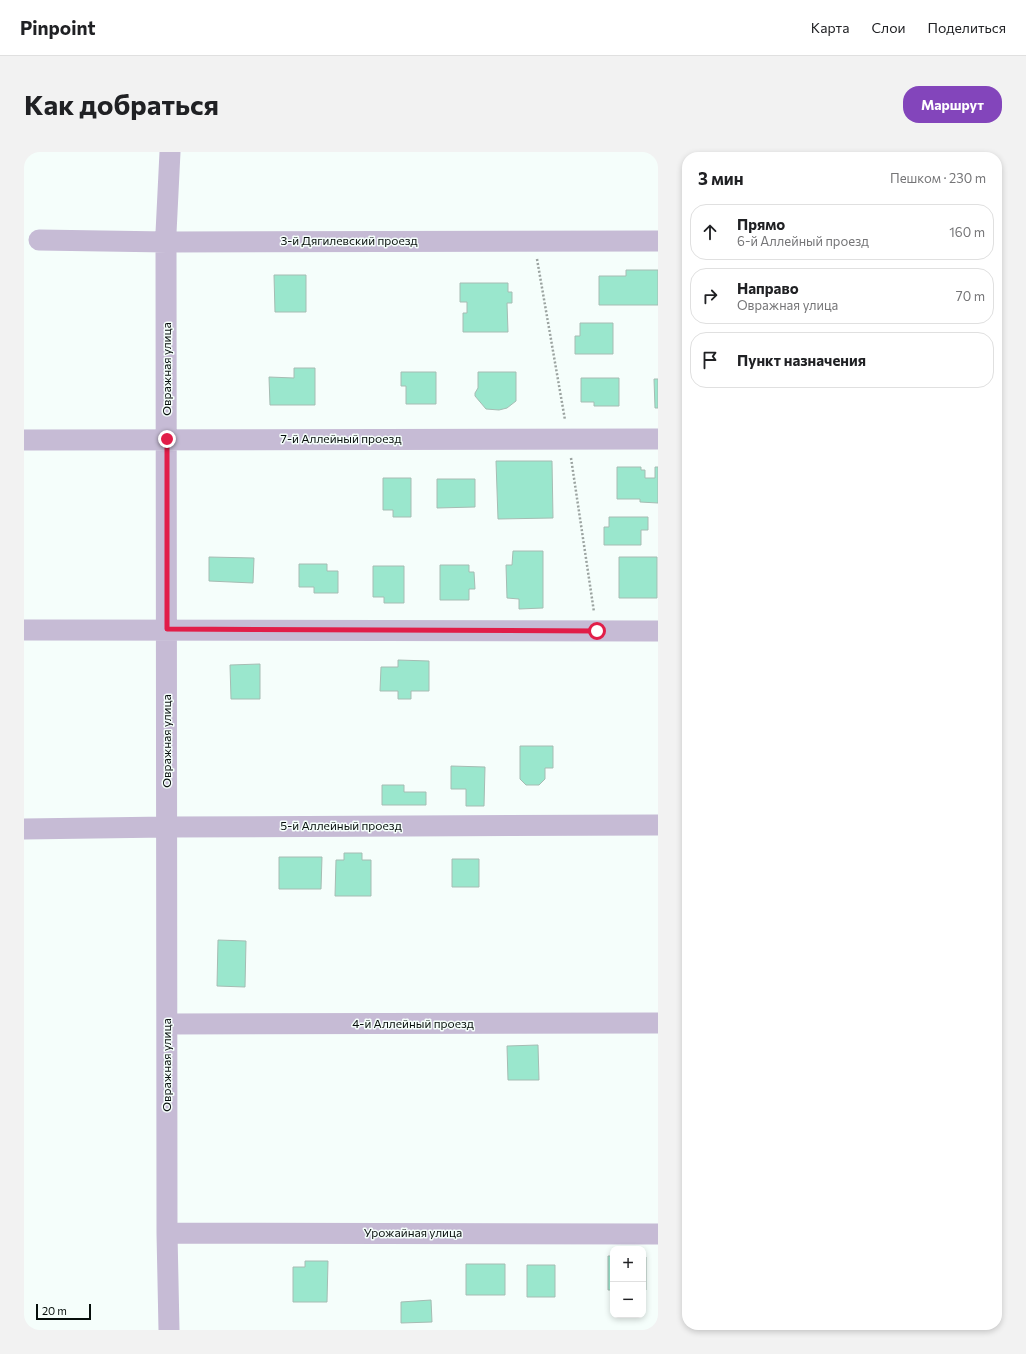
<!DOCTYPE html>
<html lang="ru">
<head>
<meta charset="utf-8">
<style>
  body { margin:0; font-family:Commissioner,sans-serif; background:#f2f2f2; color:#202124 }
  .controls { position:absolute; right:12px; bottom:12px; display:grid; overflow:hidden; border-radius:8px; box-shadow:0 2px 6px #0003 }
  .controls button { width:36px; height:36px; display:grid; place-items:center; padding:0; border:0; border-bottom:1px solid #e0e0e0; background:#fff; color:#202124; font:20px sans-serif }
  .scale { position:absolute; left:12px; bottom:10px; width:55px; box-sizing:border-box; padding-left:4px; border:2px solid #070f0c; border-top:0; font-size:11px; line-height:14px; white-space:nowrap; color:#070f0c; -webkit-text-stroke:3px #f5fefb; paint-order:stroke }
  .stop { position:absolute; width:12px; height:12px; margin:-9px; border:3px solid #e11d48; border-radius:50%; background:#fff }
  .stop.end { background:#e11d48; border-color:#fff; box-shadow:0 1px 4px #0008 }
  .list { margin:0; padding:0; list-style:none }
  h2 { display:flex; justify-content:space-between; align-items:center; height:52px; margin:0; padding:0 16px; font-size:17px }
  h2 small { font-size:13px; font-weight:400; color:#757577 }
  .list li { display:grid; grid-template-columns:26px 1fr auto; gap:12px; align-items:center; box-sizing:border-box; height:56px; margin:0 8px 8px; padding:0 8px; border:1px solid #e0e0e0; border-radius:16px }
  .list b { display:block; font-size:15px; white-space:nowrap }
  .list p { margin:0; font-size:13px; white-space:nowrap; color:#757577 }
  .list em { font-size:13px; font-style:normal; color:#757577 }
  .icon { flex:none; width:22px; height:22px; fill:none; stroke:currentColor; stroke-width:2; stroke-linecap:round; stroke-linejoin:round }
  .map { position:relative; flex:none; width:634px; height:1178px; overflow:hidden; border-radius:16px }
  header { display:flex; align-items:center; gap:24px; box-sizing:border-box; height:56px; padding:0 20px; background:#fff; border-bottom:1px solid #e0e0e0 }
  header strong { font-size:19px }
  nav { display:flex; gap:22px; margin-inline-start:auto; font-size:14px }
  .intro { display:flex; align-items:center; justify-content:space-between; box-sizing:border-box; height:96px; padding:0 24px }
  h1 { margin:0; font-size:28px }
  .button { padding:10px 18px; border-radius:16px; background:#8345bb; color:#fff; font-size:14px; font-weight:700 }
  main { display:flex; gap:24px; padding:0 24px }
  aside { flex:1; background:#fff; border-radius:16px; box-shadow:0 2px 6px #0003 }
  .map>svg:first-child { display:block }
  .building { fill:#9ae7cd; stroke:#a6bcb3 }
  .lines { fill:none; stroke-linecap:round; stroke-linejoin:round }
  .path { stroke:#9ba3a0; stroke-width:2.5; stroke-dasharray:2 2; stroke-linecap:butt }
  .minor { stroke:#c6bbd5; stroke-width:21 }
  .route { stroke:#e11d48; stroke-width:5 }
  .labels { text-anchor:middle; stroke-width:3; stroke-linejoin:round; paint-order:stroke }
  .street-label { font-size:12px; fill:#070f0c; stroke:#f5fefb }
</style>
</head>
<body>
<header>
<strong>Pinpoint</strong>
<nav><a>Карта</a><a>Слои</a><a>Поделиться</a></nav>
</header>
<div class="intro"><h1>Как добраться</h1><a class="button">Маршрут</a></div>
<main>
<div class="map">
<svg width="634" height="1178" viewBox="0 0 634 1178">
  <rect width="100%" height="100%" fill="#f5fefb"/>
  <path class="building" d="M602,118H634V153H575V124H602Z
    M250,123H282V160H251Z
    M436,131H484V140H488V151H483L484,180H439V161H443V150H436Z
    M556,171H589V202H551V184H556Z
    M270,216H291V253H246L245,225L270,226Z
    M377,220H412V252H382V234H377Z
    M454,220H492V249L483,256L475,258L462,257L451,244V241L454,236Z
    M557,226H595V254H570V250H557Z
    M630,227H634V256H631Z
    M472,309H528L529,366L474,367Z
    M593,315H617V318H621V326H631V315H634V351L616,350V347H593Z
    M359,326H387V365H369V358H359Z
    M413,327H451V355L413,356Z
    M585,365H624V378H617V393H580V375H585Z
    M489,399H519V456L495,457V447L483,446L482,413H488Z
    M185,405L230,406L229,431L185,429Z
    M595,405H633V446H595Z
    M275,412H303V419H314V441H290V435H275Z
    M416,413H445V420H450L451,437H445V448H416Z
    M349,414H380V451H360V445H349Z
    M374,508L405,509V539H387V547H374V539H356L357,515H374Z
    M236,512V547H207L206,513Z
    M496,594H529V616H521V627L515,633H502L496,627Z
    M427,614L461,615L460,654H442V637H427Z
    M358,633H380V640H402V653H358Z
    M320,701H338V708H347V744H311L312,708H320Z
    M255,705H298L297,737H255Z
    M428,707H455V735H428Z
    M194,788L222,789L221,835L193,834Z
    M514,893L515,928H484L483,894Z
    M584,1104H589V1138H584Z
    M619,1105H622V1138H619Z
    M281,1109H304L303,1150H269V1115H281Z
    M442,1112H481V1143H442Z
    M503,1113H531V1145H503Z
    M407,1148L408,1170L377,1171V1150Z"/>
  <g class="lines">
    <path class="path" d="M513,107L541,268
      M547,306L570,460"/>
    <path class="minor" d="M15,88L143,90L634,89
      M0,288L634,287
      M0,478L634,479
      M0,677L143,675L634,673
      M143,872L634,871
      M143,1081L634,1082
      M145,1178L143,1081L142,81L146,0"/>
  </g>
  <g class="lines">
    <path class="route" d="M143,287V477L573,479"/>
  </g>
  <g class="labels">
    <g class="street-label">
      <text x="325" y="93">3-й Дягилевский проезд</text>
      <text transform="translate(143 217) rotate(-90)" y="4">Овражная улица</text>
      <text x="317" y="291">7-й Аллейный проезд</text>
      <text transform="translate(143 589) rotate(-90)" y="4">Овражная улица</text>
      <text x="317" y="678">5-й Аллейный проезд</text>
      <text x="389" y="876">4-й Аллейный проезд</text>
      <text transform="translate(143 913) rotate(-90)" y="4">Овражная улица</text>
      <text x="389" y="1085">Урожайная улица</text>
    </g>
  </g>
</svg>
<div class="controls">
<button>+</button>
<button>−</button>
</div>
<div class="scale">20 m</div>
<div class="stop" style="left:573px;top:479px"></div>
<div class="stop end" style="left:143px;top:287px"></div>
</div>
<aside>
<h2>3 мин<small>Пешком · 230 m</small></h2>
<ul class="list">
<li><svg class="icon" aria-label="ahead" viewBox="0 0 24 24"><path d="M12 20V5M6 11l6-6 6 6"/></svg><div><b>Прямо</b><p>6-й Аллейный проезд</p></div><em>160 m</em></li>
<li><svg class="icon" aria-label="right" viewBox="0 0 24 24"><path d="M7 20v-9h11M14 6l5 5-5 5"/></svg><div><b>Направо</b><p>Овражная улица</p></div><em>70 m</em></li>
<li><svg class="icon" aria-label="arrive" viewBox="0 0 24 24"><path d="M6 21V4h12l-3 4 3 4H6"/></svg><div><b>Пункт назначения</b></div></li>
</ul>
</aside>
</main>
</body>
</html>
